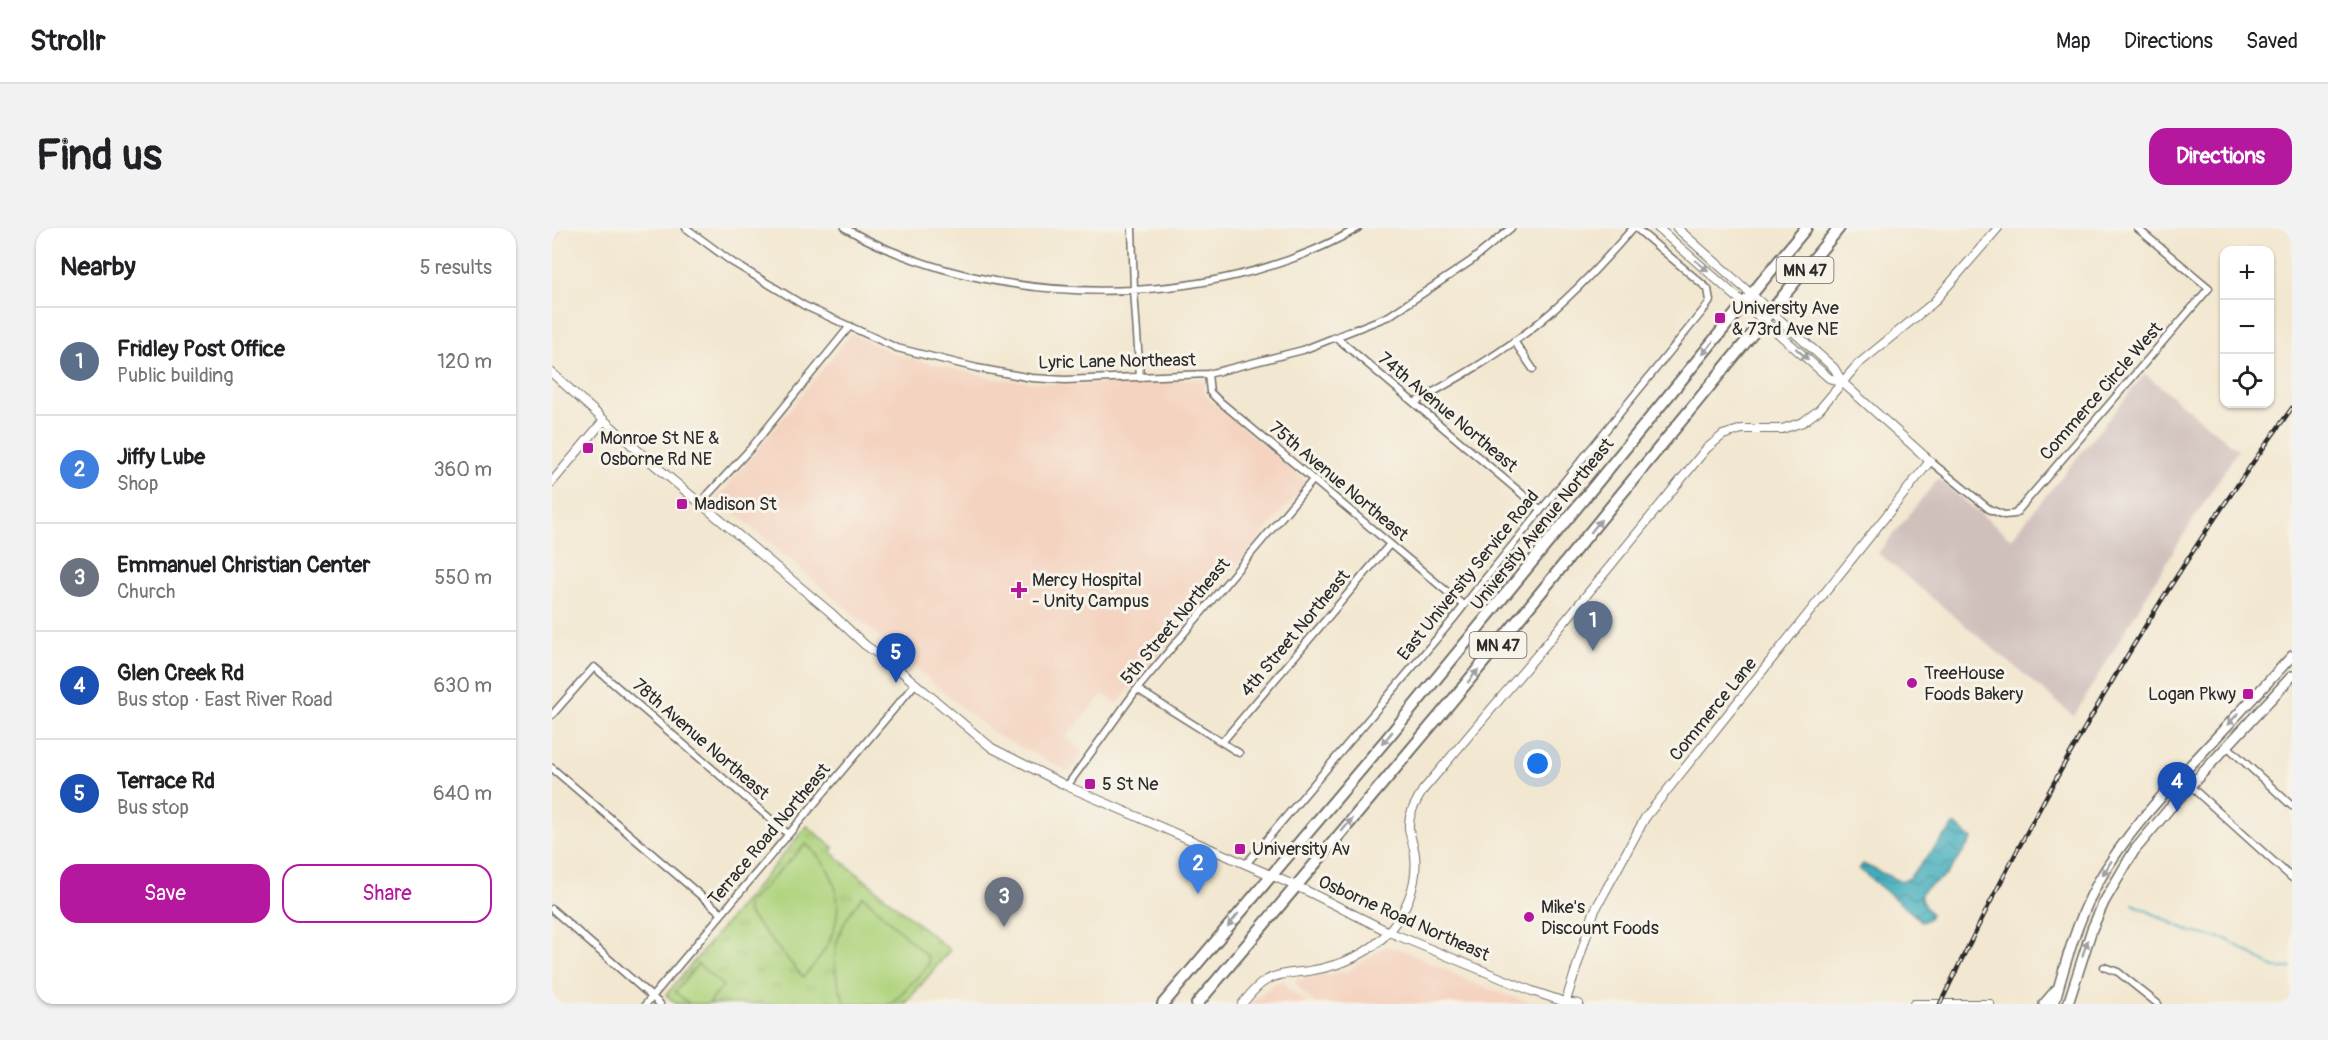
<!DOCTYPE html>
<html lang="en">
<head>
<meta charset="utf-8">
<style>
  body { margin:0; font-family:Pangolin,sans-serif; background:#f2f2f2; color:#202124 }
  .controls { position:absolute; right:18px; top:18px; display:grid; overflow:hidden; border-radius:12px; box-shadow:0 2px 4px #0004 }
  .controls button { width:54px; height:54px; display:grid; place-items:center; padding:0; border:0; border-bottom:2px solid #e0e0e0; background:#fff; color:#202124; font:30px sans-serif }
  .you { position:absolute; left:986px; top:536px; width:21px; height:21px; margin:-15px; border:4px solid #fff; border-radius:50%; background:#1a73e8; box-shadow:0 0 0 9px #1a73e833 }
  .badge { display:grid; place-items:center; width:39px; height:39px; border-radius:50%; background:#b5179e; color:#fff; font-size:20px; font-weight:700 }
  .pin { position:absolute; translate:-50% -50px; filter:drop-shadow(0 2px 3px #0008) }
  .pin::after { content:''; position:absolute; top:32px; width:21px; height:18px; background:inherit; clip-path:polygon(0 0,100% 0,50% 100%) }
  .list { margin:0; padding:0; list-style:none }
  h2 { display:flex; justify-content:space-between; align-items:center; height:78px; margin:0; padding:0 24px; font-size:26px }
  h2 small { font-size:20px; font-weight:400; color:#757577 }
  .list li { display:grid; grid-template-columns:39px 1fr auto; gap:18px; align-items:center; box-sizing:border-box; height:108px; padding:0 24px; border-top:2px solid #e0e0e0 }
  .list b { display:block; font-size:22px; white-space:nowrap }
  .list p { margin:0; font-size:20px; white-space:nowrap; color:#757577 }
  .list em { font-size:20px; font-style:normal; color:#757577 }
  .actions { display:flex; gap:12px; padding:18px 24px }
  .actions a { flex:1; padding:14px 0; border:2px solid #b5179e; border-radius:18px; text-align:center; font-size:21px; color:#b5179e }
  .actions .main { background:#b5179e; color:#fff }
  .icon { flex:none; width:33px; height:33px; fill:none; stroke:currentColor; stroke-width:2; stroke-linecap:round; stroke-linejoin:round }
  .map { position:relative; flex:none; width:1740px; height:776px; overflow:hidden; border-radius:18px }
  header { display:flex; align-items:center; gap:36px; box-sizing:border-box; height:84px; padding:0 30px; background:#fff; border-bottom:2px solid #e0e0e0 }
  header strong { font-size:28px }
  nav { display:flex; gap:33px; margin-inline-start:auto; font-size:21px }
  .intro { display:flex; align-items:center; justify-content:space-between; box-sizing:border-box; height:144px; padding:0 36px }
  h1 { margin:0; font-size:42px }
  .button { padding:15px 27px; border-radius:18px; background:#b5179e; color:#fff; font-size:21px; font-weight:700 }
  main { display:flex; gap:36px; padding:0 36px }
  aside { flex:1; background:#fff; border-radius:18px; box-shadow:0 2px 4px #0004 }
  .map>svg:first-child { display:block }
  .built { fill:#f4d3c0 }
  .industrial { fill:#d0c0bc }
  .grass { fill:url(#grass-tufts); stroke:#6c7f54; stroke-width:1.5 }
  .pitch { fill:#aed37d; stroke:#6c7f54; stroke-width:1.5 }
  .water { fill:url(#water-waves); stroke:#356c74; stroke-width:1.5 }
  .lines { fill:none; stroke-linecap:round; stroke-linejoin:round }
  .stream { stroke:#3fadbd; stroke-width:2 }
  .minor-casing { stroke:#716d65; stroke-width:9 }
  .tertiary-casing { stroke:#716d65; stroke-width:10 }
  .secondary-casing { stroke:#716d65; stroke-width:12 }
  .primary-casing { stroke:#716d65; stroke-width:14 }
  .minor { stroke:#fff; stroke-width:6 }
  .tertiary { stroke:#fff; stroke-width:8 }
  .secondary { stroke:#fff; stroke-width:9 }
  .primary { stroke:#fff; stroke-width:10 }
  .rail-casing { stroke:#2b2b2b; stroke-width:4.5 }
  .rail { stroke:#f7f3e8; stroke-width:2; stroke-dasharray:7; stroke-linecap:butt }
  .oneway { fill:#a0a0a0 }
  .poi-dot { fill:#b5179e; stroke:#f7f3e8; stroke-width:2 }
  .labels { text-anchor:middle; stroke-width:6; stroke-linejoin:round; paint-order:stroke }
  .shield { fill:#f7f3e8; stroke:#686764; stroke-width:1.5 }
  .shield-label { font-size:16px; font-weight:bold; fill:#2b2b2b }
  .poi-label { font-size:18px; fill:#2b2b2b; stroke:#f7f3e8; text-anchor:start }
  .street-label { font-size:18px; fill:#2b2b2b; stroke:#f7f3e8 }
</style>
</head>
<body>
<header>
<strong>Strollr</strong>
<nav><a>Map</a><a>Directions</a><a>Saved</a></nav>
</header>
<div class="intro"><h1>Find us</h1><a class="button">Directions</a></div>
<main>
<aside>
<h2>Nearby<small>5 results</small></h2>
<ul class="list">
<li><span class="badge" style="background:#5c6f8a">1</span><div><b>Fridley Post Office</b><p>Public building</p></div><em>120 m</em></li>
<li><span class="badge" style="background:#3f7fe0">2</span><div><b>Jiffy Lube</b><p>Shop</p></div><em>360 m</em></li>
<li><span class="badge" style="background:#6b7280">3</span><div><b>Emmanuel Christian Center</b><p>Church</p></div><em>550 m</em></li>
<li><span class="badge" style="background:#1a4fb4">4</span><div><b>Glen Creek Rd</b><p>Bus stop · East River Road</p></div><em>630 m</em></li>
<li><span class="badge" style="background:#1a4fb4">5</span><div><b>Terrace Rd</b><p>Bus stop</p></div><em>640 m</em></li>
</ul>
<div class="actions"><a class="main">Save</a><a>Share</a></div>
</aside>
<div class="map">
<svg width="1740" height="776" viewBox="0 0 1740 776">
  <defs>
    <pattern id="grass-tufts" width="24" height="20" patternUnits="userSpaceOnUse" patternTransform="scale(1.5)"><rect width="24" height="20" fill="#aed37d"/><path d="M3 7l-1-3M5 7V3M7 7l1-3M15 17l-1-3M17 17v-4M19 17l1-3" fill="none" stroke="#96b56c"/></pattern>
    <pattern id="water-waves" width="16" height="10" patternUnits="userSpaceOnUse" patternTransform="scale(1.5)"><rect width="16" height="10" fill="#3fadbd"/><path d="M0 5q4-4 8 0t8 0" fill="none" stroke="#358d9a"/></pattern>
  </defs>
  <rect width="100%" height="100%" fill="#f7f3e8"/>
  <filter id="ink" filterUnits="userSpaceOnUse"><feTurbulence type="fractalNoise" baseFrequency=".0167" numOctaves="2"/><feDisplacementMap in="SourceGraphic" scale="12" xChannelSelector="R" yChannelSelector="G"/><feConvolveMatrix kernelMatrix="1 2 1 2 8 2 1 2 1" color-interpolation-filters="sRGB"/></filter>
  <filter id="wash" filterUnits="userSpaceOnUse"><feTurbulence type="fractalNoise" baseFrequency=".008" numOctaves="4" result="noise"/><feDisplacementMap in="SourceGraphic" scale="24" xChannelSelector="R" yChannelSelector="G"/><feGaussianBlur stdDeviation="1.35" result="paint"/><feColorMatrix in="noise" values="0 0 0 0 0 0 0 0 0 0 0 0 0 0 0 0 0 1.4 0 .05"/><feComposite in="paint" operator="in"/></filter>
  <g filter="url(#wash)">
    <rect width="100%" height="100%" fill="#f2e7d0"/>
    <path class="built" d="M299,106L345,127L445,151L516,157L651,151L653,167L755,255L565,476L551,466L514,509L532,524L518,544L443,506L402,473L166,270Z
      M835,718L851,722L923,756L982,776H764L744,757V751L793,744Z
      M733,752L735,759L755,776H698L722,756Z"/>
    <path class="industrial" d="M1593,146L1686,222L1622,322L1522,488L1326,325L1386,251L1459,311Z"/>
    <path class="grass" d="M255,598L282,620L280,625L398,722L353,776H125L114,767Z"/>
    <path class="pitch" d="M254,616C301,657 292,708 251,749L195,684V676Z
      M311,668L376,729V738L339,776H294C274,735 282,702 311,668Z
      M146,736L171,758L156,776H138L123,764Z"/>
    <path class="water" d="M1403,596L1420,611C1412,622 1404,635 1395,646C1384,659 1353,658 1379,686L1377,690L1371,694L1307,641L1311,636L1347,653L1356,651Z"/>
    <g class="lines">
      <path class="stream" d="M1581,676L1639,704L1674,711L1722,740H1740"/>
    </g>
  </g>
  <g filter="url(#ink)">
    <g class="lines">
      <g class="minor-casing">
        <path id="minor" d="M134,0L180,34L253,78L345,120L425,140L480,150L513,152L656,146L751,122L837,88L919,33L959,0
          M293,0C437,83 662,84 806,0
          M580,0L582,62L588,150
          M0,5L4,0
          M785,110L989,282
          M962,113L981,141
          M656,146L658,164L665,171L911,377
          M862,175C906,150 951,125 990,92C1024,64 1052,33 1081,0
          M1378,233L1437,281L1452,287L1463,286L1657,60L1585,0
          M149,274L199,220L298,98
          M585,461L687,525
          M0,487L42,439L236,606
          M671,513L838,316
          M1675,518L1740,578
          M0,540L169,685
          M515,558L585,461L761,252
          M1638,558L1740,650
          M694,636L903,389L928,357L1154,79L1158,73L1156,61L1084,0
          M0,681L108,776
          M1552,739L1566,744L1606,776
          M94,776L363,456"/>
      </g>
      <g class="tertiary-casing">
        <path id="tertiary" d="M1106,0L1277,150L1291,155
          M0,145L93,229L278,384L313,417L339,435L440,520L515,558L755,663L837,704L980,763L1013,774L1027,776
          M0,254L52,192
          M690,776C697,768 703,759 713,753C726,745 742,745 757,743C787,738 817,727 837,703C855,681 866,655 863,627C862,618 858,609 857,600C856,586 864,574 871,562L996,414L1154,221L1171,207L1190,201H1230L1251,194L1267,182L1305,137L1381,75L1446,0
          M1013,776L1042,684L1093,590L1378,233L1291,155L1282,140L1125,0
          M1362,776H1438"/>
      </g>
      <g class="secondary-casing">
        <path id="secondary" d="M1492,776L1504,762
          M1502,776C1513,735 1525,694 1545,656C1572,608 1609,568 1647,528C1678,495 1709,461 1740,428
          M1516,776L1540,701L1552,674L1582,623L1617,581L1740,448"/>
      </g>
      <g class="primary-casing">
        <path id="primary" d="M611,776L838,507L1254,0
          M645,776L899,474L1287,0"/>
      </g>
      <use href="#minor" class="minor"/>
      <use href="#tertiary" class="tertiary"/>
      <use href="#secondary" class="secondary"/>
      <use href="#primary" class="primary"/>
      <g class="rail-casing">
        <path id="rail" d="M1388,776C1488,567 1603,367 1740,180"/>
      </g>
      <use href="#rail" class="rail"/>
    </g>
    <defs><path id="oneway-solid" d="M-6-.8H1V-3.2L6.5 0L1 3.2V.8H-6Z" transform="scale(1.5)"/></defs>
    <g class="oneway">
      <use href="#oneway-solid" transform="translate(1150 38) rotate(41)"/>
      <use href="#oneway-solid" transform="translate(1156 120) rotate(129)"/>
      <use href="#oneway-solid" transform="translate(1250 126) rotate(42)"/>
      <use href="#oneway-solid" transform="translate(1044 298) rotate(-51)"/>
      <use href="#oneway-solid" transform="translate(921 448) rotate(-51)"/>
      <use href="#oneway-solid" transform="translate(1681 491) rotate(133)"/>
      <use href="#oneway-solid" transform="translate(835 510) rotate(130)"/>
      <use href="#oneway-solid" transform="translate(795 597) rotate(-50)"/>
      <use href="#oneway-solid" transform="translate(1555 640) rotate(122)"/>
      <use href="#oneway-solid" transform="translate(681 692) rotate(129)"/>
      <use href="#oneway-solid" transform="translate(1533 720) rotate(-71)"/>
    </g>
  </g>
  <g class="poi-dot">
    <rect x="1162" y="84" width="12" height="12" rx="3"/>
    <rect x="30" y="214" width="12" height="12" rx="3"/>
    <rect x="124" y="270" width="12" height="12" rx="3"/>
    <path d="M464 353h6v6h6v6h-6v6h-6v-6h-6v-6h6z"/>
    <circle cx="1360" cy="455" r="6"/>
    <rect x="1690" y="460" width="12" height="12" rx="3"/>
    <rect x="532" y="550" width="12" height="12" rx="3"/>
    <rect x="682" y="615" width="12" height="12" rx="3"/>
    <circle cx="977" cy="689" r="6"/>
  </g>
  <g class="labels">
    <g class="shield">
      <rect x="1224.5" y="29" width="57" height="26" rx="4.5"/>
      <rect x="917.5" y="404" width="57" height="26" rx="4.5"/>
    </g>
    <g class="shield-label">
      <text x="1253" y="48">MN 47</text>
      <text x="946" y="423">MN 47</text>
    </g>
    <g class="poi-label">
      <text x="1180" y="86">University Ave<tspan x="1180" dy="21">&amp; 73rd Ave NE</tspan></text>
      <text x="48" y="216">Monroe St NE &amp;<tspan x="48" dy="21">Osborne Rd NE</tspan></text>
      <text x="142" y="282">Madison St</text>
      <text x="480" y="358">Mercy Hospital<tspan x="480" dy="21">- Unity Campus</tspan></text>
      <text x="1372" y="451">TreeHouse<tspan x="1372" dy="21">Foods Bakery</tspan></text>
      <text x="1684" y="472" text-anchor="end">Logan Pkwy</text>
      <text x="550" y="562">5 St Ne</text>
      <text x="700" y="627">University Av</text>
      <text x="989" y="685">Mike's<tspan x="989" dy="21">Discount Foods</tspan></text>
    </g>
    <g class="street-label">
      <text transform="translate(565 133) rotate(-1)" y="6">Lyric Lane Northeast</text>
      <text transform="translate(1549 163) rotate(-49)" y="6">Commerce Circle West</text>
      <text transform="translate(896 184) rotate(40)" y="6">74th Avenue Northeast</text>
      <text transform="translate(787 253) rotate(40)" y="6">75th Avenue Northeast</text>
      <text transform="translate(990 296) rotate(-51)" y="6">University Avenue Northeast</text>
      <text transform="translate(916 347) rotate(-51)" y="6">East University Service Road</text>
      <text transform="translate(623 393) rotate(-50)" y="6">5th Street Northeast</text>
      <text transform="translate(743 405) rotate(-50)" y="6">4th Street Northeast</text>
      <text transform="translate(1161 481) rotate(-51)" y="6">Commerce Lane</text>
      <text transform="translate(149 511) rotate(41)" y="6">78th Avenue Northeast</text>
      <text transform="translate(217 606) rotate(-50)" y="6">Terrace Road Northeast</text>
      <text transform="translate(852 690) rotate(24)" y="6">Osborne Road Northeast</text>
    </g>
  </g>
</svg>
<div class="controls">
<button>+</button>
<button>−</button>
<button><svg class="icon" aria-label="locate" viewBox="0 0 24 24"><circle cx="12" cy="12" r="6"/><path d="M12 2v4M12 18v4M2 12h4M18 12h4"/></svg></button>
</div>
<div class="you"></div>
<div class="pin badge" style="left:1041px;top:423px;background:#5c6f8a">1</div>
<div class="pin badge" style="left:646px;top:666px;background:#3f7fe0">2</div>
<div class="pin badge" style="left:452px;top:699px;background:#6b7280">3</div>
<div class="pin badge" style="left:1625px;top:584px;background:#1a4fb4">4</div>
<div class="pin badge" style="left:344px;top:455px;background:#1a4fb4">5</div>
</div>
</main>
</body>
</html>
